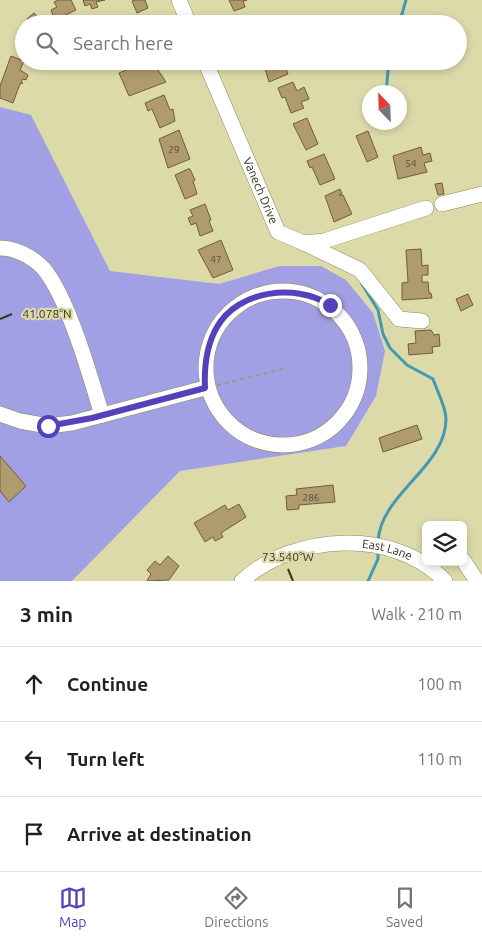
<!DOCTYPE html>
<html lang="en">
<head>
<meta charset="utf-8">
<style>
  body { margin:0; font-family:Ubuntu,sans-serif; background:#f2f2f2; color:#202124 }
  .controls { position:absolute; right:15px; bottom:15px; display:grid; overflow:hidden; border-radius:8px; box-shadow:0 2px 8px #0003 }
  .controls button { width:45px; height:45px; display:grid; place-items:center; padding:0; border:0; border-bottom:1px solid #e0e0e0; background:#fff; color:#202124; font:25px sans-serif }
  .compass { position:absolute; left:362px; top:85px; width:45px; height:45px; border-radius:50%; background:#fff; box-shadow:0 2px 8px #0003; rotate:337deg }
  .stop { position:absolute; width:15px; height:15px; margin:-11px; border:4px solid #5541b9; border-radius:50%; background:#fff }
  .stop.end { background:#5541b9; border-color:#fff; box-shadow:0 1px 5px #0008 }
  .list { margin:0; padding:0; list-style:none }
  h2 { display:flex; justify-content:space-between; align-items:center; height:65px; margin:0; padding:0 20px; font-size:21px }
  h2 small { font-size:16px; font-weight:400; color:#757577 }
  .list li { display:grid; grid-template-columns:32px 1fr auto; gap:15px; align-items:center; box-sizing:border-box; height:75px; padding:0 20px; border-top:1px solid #e0e0e0 }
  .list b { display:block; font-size:19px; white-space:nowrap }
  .list em { font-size:16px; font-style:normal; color:#757577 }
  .icon { flex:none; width:28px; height:28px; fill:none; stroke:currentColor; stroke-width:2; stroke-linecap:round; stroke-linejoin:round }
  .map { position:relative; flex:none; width:482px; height:581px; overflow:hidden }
  .search { position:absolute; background:#fff; box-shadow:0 2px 8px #0003; left:15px; right:15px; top:15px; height:55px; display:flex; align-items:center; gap:12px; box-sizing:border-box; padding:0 18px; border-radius:28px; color:#757577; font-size:19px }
  .sheet { height:290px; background:#fff }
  nav { display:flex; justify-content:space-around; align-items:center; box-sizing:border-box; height:70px; border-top:1px solid #e0e0e0; background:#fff; font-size:14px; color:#757577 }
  nav a { display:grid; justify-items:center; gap:2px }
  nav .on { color:#5541b9 }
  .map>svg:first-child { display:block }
  .green { fill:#a2a0e4 }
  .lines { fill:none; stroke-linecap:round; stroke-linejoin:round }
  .stream { stroke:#4399b2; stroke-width:3 }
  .building { fill:#b09b71; stroke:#705d34 }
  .minor-casing { stroke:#8b885b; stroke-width:16 }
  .path { stroke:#9c9a75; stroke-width:2; stroke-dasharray:4 4; stroke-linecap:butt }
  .minor { stroke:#fff; stroke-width:15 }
  .route { stroke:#5541b9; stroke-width:6 }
  .ticks { fill:none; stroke:#363522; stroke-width:2 }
  .labels { text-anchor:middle; stroke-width:4.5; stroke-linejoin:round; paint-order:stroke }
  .number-label { font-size:10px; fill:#544e36 }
  .street-label { font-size:12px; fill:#363522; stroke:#dddaaa }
  .ticks-label { font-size:12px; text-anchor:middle; fill:#363522; stroke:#dddaaa; stroke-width:4.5; stroke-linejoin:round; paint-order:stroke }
</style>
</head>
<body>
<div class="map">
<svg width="482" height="581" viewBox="0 0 482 581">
  <rect width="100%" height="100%" fill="#dddaaa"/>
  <path class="green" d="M0,107L31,115L110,271L219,284L279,266H321L346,280L373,313L385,351L376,396L346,446L180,471L72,581H0Z"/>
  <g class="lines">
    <path class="stream" d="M399,24L406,0
      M386,92L389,61
      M362,284L378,310L383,334L390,348L407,365L433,379C437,391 446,407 446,419C446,467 381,493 378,541
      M368,581L378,559V550"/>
  </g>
  <path class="building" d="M58,0H71L76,10L55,20L51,10L57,7L54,2Z
    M83,0H105L96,2L98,7L92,9L90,4L85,6Z
    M135,0H145L148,8L137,13L132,1Z
    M229,0H247L243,1L245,7L234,11Z
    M34,13L45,24H26L29,21L27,19Z
    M11,56L24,61L20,70L28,75L26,80L23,79L21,82L23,83L20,84L13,103L0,98V86Z
    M148,61H166L168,66L158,70L166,82L129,96L119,73Z
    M260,61H283L288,74L269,82L263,62Z
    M293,82L297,91L304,87L309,99L301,102L304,108L291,113L285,97L282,98L278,88Z
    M164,95L170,110L173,109L175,121L160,128L152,109L148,111L145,103Z
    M307,118L318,144L306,150L293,124Z
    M179,130L190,159L168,168L159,139Z
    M368,131L378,157L367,162L356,136Z
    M421,147L423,155L430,153L432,161L424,163L427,172L398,179L393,156Z
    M324,154L335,179L320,185L312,167L310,168L307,161Z
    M188,169H190L195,180L193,181L197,194L185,199L175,175Z
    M442,183L444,194L438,195L435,184Z
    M340,189L342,194L339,195H343L352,214L334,222L325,196Z
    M205,204L211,220L209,221L213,231L200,236L196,223L191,225L188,218L193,216L190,210Z
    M221,240L233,270L213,278L198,250Z
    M421,249L422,266L428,265V275H422V282H428L429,293H431L432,298L402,300V283L408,282L406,250Z
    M468,294L473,305L461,311L456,299Z
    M431,330L434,335L439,334L440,346L432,347L433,353L409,355L408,344L416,343L415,331Z
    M417,425L422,439L383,452L379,438Z
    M0,456L26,486L9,502L0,491Z
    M333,485L335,502L299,505V509L287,510L286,496L297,495L296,489Z
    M239,504L246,517L221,533L223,537L215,541L213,537L205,542L194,523L225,505L228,510Z
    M168,556L179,566L169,580L147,581L151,574L147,570L155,561L160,565Z"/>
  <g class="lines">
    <g class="minor-casing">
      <g id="minor">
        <path d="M179,0L189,24"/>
        <path id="s1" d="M205,61L278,232L304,243L324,241L426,208"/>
        <path d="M442,204L482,194"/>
        <path d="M304,243L360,270L399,319L422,321"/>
        <path d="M0,248C16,248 33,257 44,269C69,300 90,376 102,415"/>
        <circle cx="283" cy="368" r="77"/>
        <path d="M0,414L20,421L48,426L72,423L205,388"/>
        <path d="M463,560L477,581"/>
        <path id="s2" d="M242,581C294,533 395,528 445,581"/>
      </g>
    </g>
    <path class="path" d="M217,385L283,369"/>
    <use href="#minor" class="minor"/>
  </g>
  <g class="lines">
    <path class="route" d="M48,426L92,418L205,388C204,367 206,346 217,327C238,290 296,283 330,305"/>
  </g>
  <path class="ticks" d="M0,319L12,314M288,569L293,581"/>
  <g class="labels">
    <g class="number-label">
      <text x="174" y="153">29</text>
      <text x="411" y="167">54</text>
      <text x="216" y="263">47</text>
      <text x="311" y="501">286</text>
    </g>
    <g class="street-label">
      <text dy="4" stroke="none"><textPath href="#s1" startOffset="141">Vanech Drive</textPath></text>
      <text dy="4" stroke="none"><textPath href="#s2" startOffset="155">East Lane</textPath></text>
    </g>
  </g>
  <g class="ticks-label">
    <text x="47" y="318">41.078°N</text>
    <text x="288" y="561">73.540°W</text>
  </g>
</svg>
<div class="controls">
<button><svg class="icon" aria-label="layers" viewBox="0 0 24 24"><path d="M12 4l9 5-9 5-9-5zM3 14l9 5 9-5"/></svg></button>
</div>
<svg class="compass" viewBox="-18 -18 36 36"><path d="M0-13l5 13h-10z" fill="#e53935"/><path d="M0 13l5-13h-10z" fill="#757577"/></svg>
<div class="stop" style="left:48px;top:426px"></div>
<div class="stop end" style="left:330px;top:305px"></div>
<div class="search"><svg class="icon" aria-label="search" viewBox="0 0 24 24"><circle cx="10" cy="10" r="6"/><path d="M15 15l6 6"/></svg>Search here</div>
</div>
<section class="sheet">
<h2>3 min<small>Walk · 210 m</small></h2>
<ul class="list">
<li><svg class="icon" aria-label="ahead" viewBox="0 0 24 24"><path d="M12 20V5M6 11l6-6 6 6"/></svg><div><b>Continue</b></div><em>100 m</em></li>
<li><svg class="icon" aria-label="left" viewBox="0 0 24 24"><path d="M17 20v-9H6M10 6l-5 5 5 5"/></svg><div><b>Turn left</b></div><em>110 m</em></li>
<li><svg class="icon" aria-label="arrive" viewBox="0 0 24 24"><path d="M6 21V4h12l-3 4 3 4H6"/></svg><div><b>Arrive at destination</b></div></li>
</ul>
</section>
<nav>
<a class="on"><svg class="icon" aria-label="map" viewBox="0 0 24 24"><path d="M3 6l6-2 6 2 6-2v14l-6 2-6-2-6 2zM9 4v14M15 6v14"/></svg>Map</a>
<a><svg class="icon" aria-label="directions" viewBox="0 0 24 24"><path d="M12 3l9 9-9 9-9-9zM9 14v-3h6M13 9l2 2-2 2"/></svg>Directions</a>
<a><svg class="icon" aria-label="saved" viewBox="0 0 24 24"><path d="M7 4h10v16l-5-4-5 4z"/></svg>Saved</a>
</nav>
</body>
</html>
